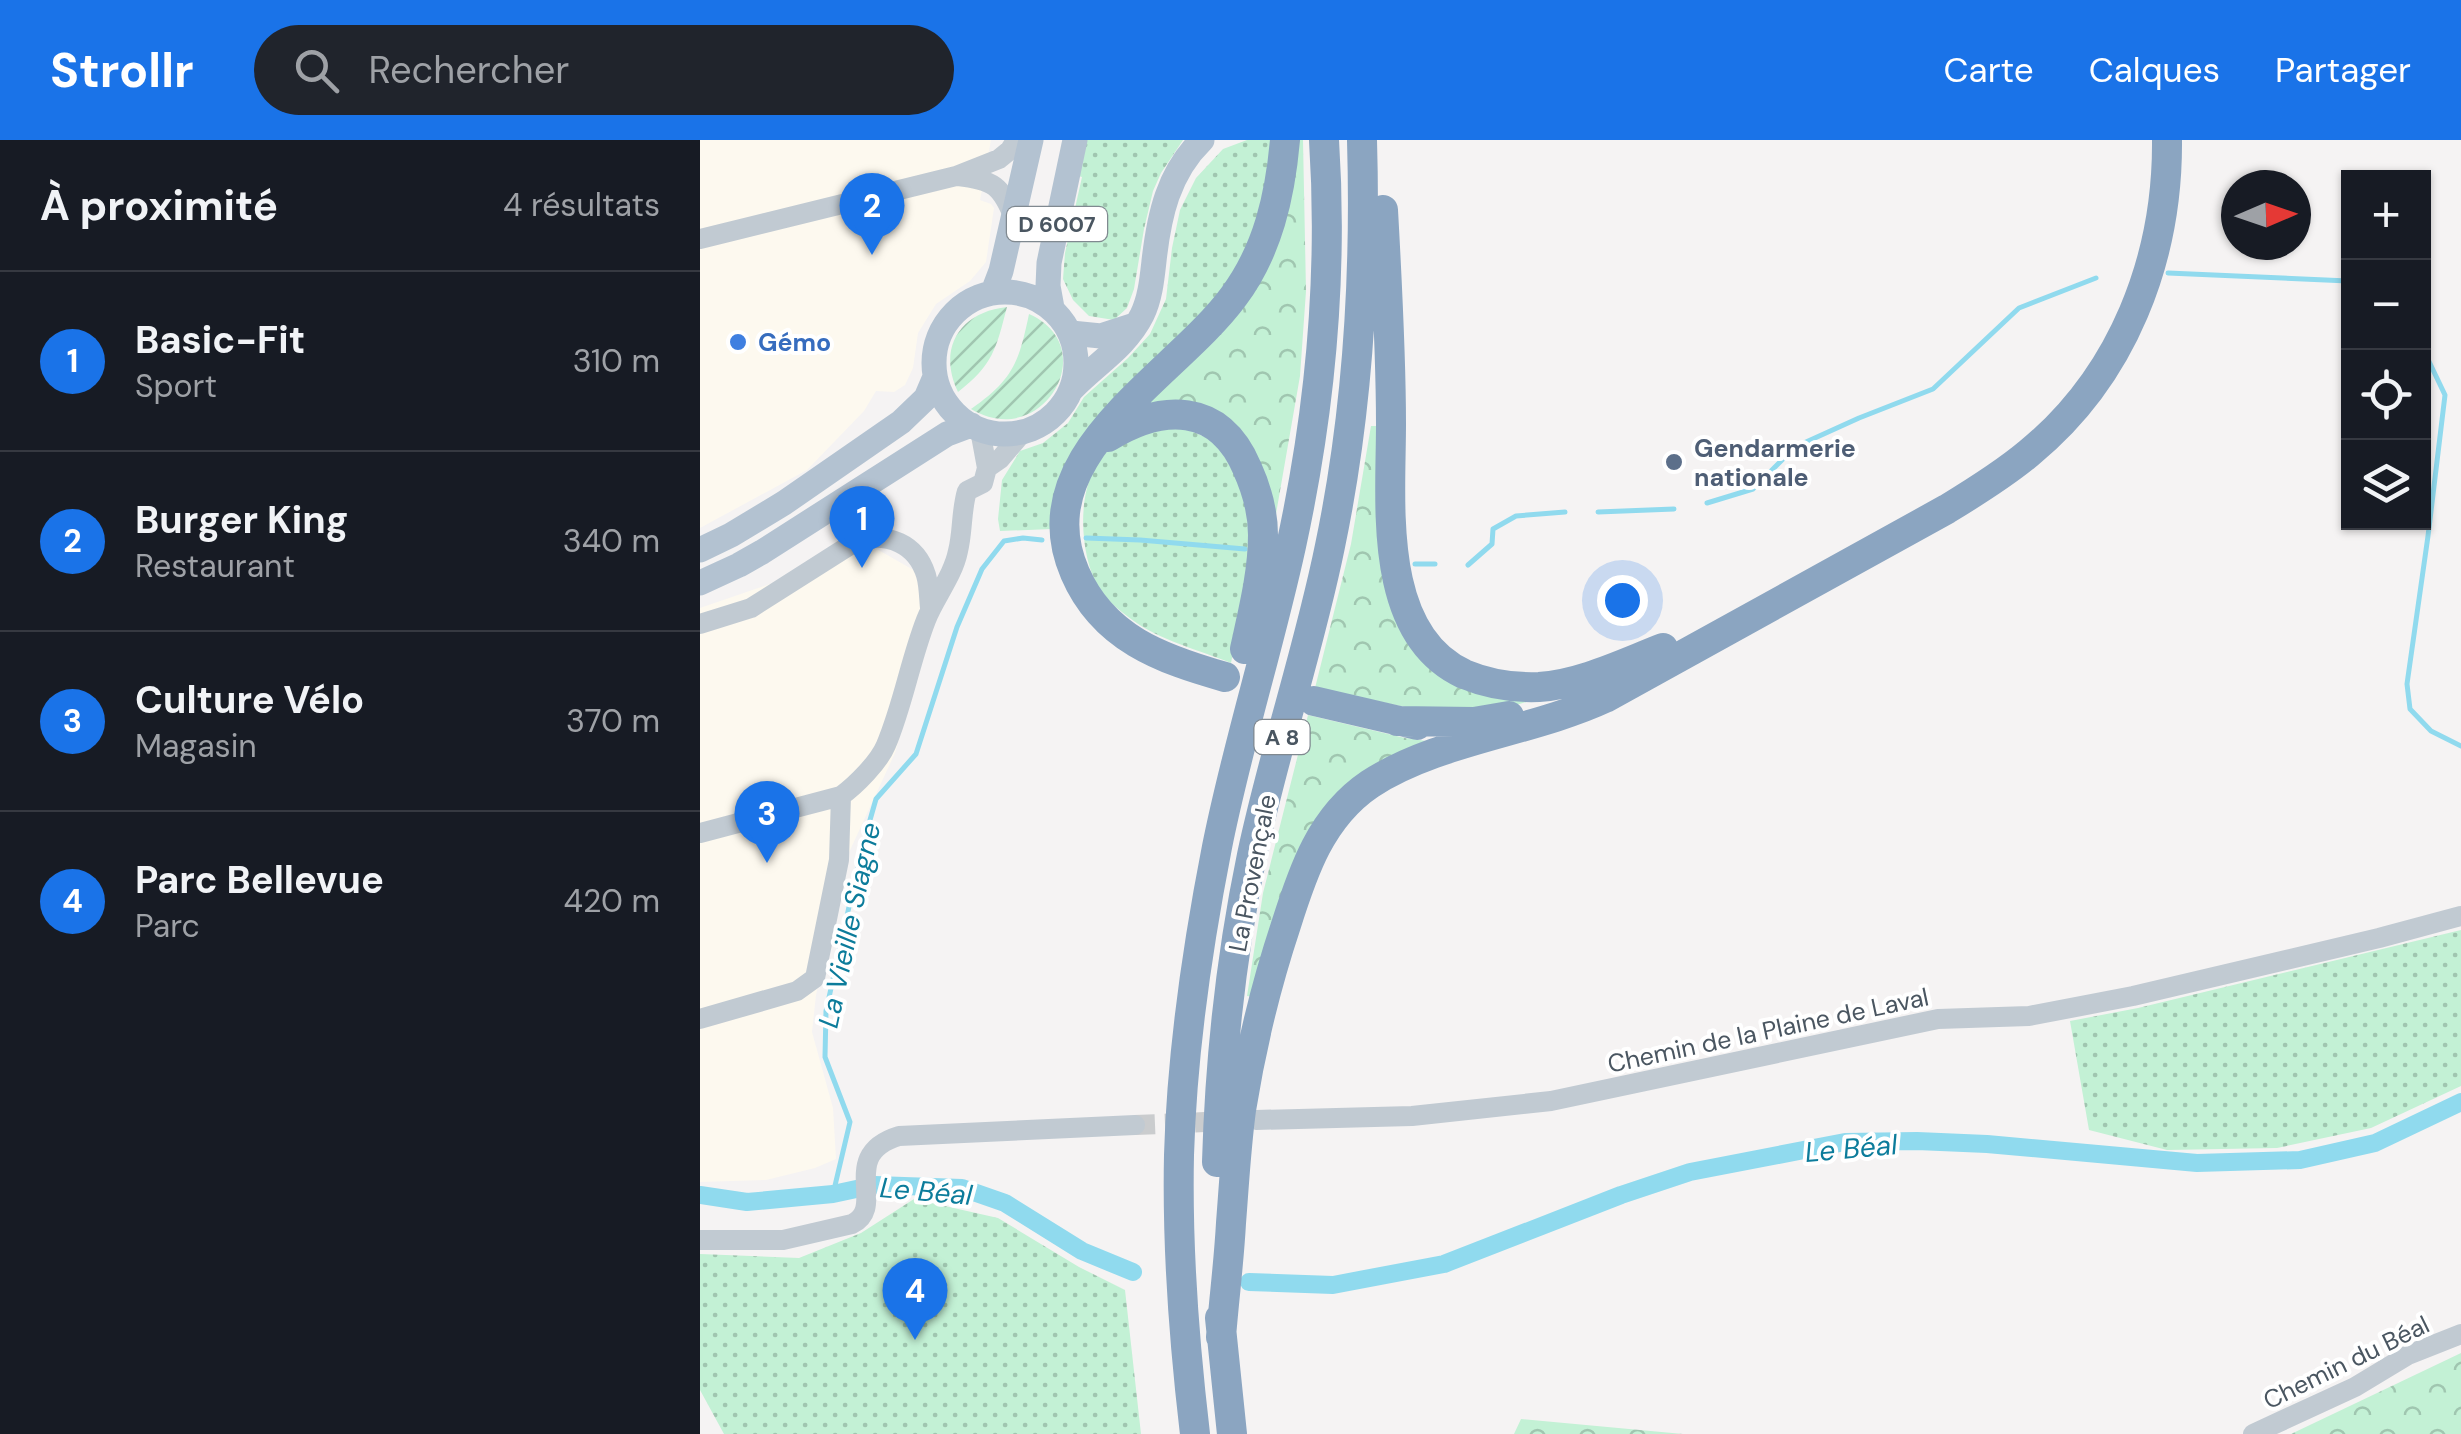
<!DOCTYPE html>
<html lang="fr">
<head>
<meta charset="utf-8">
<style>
  body { margin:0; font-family:"DM Sans",sans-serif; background:#20242c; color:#f1f3f6 }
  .controls { position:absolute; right:30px; top:30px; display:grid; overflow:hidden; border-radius:0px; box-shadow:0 2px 8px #0004 }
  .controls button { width:90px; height:90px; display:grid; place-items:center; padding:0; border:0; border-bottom:2px solid #363941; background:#171b24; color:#f1f3f6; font:50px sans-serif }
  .compass { position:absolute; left:1521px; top:30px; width:90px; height:90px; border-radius:50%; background:#171b24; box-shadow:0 2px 8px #0004; rotate:88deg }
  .you { position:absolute; left:922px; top:460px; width:35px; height:35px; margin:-25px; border:8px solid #fff; border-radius:50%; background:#1a73e8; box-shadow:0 0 0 15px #1a73e833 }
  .badge { display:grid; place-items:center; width:65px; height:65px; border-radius:50%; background:#1a73e8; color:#fff; font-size:32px; font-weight:700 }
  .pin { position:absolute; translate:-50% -82px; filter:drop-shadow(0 2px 5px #0008) }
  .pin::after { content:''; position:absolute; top:52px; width:35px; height:30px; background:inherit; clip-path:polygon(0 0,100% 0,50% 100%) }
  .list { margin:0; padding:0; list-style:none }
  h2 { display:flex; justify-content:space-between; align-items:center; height:130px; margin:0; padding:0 40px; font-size:42px }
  h2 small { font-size:32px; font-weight:400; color:#9ea1a6 }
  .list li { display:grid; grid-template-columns:65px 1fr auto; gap:30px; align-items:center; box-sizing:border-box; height:180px; padding:0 40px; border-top:2px solid #363941 }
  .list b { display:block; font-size:38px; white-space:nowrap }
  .list p { margin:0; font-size:32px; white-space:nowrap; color:#9ea1a6 }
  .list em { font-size:32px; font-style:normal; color:#9ea1a6 }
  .icon { flex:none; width:55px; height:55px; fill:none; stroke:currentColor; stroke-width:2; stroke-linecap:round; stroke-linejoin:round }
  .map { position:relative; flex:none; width:1761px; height:1294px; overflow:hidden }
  header { display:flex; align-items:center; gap:60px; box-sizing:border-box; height:140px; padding:0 50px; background:#1a73e8; color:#fff }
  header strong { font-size:48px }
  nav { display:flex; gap:55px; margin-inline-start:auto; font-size:35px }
  .search { width:700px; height:90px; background:#20242c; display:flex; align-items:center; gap:25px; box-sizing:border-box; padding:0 35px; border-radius:55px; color:#9ea1a6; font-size:38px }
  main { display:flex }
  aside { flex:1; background:#171b24 }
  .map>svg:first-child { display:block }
  .commercial { fill:#fdf9ef }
  .grass { fill:url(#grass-dots) }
  .forest { fill:url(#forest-crowns) }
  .garden { fill:url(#garden-furrows) }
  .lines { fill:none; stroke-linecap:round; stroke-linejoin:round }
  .stream { stroke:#90daee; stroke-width:5 }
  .canal { stroke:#90daee; stroke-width:18 }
  .minor-tunnel { stroke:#caccce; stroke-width:20; stroke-dasharray:20 10; stroke-linecap:butt }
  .minor { stroke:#c1cad2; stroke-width:20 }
  .major { stroke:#b3c2d1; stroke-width:25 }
  .highway { stroke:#8ba5c1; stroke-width:30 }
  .shop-dot { fill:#3f7fe0; stroke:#fff; stroke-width:4 }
  .service-dot { fill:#5c6f8a; stroke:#fff; stroke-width:4 }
  .labels { text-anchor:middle; stroke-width:8; stroke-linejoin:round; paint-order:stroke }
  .shield { fill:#fff; stroke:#808990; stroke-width:2.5 }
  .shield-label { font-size:22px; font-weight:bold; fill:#4a5661 }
  .shop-label { font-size:25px; font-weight:bold; fill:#366cbe; stroke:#fff; text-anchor:start }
  .service-label { font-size:25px; font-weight:bold; fill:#4e5e75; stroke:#fff; text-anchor:start }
  .street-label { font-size:25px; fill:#4a5661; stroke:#fff }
  .water-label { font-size:28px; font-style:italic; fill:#0c7c9b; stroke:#fff }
</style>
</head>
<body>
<header>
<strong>Strollr</strong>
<div class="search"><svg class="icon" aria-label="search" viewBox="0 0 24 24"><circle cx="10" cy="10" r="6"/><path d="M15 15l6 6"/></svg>Rechercher</div>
<nav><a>Carte</a><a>Calques</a><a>Partager</a></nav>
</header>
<main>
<aside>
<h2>À proximité<small>4 résultats</small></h2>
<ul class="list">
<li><span class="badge">1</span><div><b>Basic-Fit</b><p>Sport</p></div><em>310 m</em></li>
<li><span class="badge">2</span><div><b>Burger King</b><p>Restaurant</p></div><em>340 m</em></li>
<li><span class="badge">3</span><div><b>Culture Vélo</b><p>Magasin</p></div><em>370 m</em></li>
<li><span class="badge">4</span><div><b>Parc Bellevue</b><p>Parc</p></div><em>420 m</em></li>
</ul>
</aside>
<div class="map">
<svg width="1761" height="1294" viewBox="0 0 1761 1294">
  <defs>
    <pattern id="grass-dots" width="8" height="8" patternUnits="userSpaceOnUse" patternTransform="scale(2.5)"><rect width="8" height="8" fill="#c3f1d5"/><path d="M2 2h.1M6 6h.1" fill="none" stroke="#a0c6b0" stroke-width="1.8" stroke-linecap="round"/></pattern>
    <pattern id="forest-crowns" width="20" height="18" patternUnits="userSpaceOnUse" patternTransform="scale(2.5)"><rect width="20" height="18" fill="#c3f1d5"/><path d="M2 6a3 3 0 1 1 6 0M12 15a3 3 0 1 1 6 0" fill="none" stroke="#a0c6b0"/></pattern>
    <pattern id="garden-furrows" width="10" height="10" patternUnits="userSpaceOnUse" patternTransform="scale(2.5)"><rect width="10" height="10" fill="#c3f1d5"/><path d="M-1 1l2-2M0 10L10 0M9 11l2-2" fill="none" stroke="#a0c6b0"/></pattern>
  </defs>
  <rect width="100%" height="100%" fill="#f5f3f3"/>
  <path class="commercial" d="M0,0H291L280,60L291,64L294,68L286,122L270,141L236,164L218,193L213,228L205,245L194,252L176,251L164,271L107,330L0,388Z
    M175,408L217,432L228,495L195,613L145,721L116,855L112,892L133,968L136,1019L115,1028L66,1040L0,1042V468Z"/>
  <path class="grass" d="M381,0H483L461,33L453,51L444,89L434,149L427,168L414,180L389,176L373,160L363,139L365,113L382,37L374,35Z
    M547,0H574L549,117L490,191L377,303L356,346L352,389L300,391L298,379L302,340L320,311L343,303L368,283L384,257L428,218L450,194L466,159L472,108L480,70L496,38L523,9Z
    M476,284L516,302L545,352L550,395L549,433L531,523C499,510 459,500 431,479C420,471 405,459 398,447C377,409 374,329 417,304C432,295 459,290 476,284Z
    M1761,790V946L1671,988L1577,1008L1467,1010L1389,990L1370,881L1438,868Z
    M214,1059L298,1078L379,1127L425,1150L441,1294H24L0,1250V1114L99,1118L161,1093Z"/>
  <path class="forest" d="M594,0H603L606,151L600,236L576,374L548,305L443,266L522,186Z
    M671,286H683L710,499L843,557L803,569L710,568L615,548L651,404Z
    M608,575L705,598L741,603L671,630L555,857L547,856L563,753Z
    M1761,1213V1294H1591Z
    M821,1279L983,1294H814Z"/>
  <path class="garden" d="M307,167C296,209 293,225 258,252C237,208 260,172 307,167Z
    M329,174C404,207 342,312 271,269C313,240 319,222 329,174Z"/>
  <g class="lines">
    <path class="stream" d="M1468,133L1648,141
      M1724,211L1745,255L1728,396L1707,544L1710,569L1731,591L1761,606
      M1007,363L1053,349L1095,307L1159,278L1233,249L1319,168L1396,138
      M898,372L974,369
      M386,398L440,400L545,409
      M715,424H735
      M768,425L792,404L793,389L816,376L865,372
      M133,1054L150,982L125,917L126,871L162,708L176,659L216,614L257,487L282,429L304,401L323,398L342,400"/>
    <path class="canal" d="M0,1055L47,1062L133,1054L175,1045L262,1048L305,1063L382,1111L433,1132
      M549,1142L633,1145L744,1124L921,1055L990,1032L1145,1002L1217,1001L1287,1004L1497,1023L1600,1020L1675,1003L1761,962"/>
    <path class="minor-tunnel" d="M435,985L528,981"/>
    <path class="minor" d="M258,36C293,40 301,45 314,78
      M0,99L256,36L299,19L310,10L316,0
      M287,328L300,319L323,292
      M0,484L51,468L158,400C188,393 216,403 226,435C229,445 229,458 230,468
      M0,693L141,656C156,645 179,622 186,605C203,565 210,521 226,480C235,457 253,436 258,411C263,391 261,371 267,351L283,343L287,328L280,290
      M0,879L97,851L115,838L139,720L141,656
      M556,980L712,976L851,961L1238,879L1329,876L1433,856L1679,798L1761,776
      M0,1100H83L152,1084C188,1067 137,1015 199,996L435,985
      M1553,1294L1655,1247L1708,1215L1761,1194"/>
    <path class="major" d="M234 223a71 71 0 1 1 142 0a71 71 0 1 1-142 0Z
      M293,152L301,131L331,0
      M352,168L348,146L349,123L375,0
      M371,193L401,196L435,185
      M372,249C396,224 426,207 442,175C450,159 452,139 454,121C459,76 468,33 502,0
      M0,410L31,395L84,363L201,282L226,258L235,237
      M0,443L39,425L62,412L247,294L271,285"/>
    <path class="highway" d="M683,70C687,142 691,213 691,284C691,364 677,494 764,534C788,544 813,548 839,547C882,544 924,523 963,508
      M408,297C462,264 519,262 547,328C557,350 563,372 563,395C563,433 553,472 545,509
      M525,537C461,519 403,498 375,433C323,314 475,237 534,156C568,110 580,56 585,0
      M614,561L717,585
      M697,581L774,582L809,576
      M517,1022C520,919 531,816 552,715C574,611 609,510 630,406C658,272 666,137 662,0
      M520,1178L532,1294
      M521,1197C524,1159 529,1121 531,1083C534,1045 536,1007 541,970C551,907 566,845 586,785C603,731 621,677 670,644C737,600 832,592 905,558L1247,369C1275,352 1304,334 1329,313C1423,236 1468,119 1467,0
      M495,1294C484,1201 477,1108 479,1015C482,911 497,809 517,707C537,606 569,507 591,406C620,273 633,136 624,0"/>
  </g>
  <circle class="shop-dot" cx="38" cy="202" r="10"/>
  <circle class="service-dot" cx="974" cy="322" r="10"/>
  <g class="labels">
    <g class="shield">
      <rect x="307" y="67" width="100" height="34" rx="8"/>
      <rect x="554.5" y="580" width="55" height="34" rx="8"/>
    </g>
    <g class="shield-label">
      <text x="357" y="92">D 6007</text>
      <text x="582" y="605">A 8</text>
    </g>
    <g class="shop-label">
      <text x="58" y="211">Gémo</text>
    </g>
    <g class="service-label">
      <text x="994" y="317">Gendarmerie<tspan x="994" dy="29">nationale</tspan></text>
    </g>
    <g class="street-label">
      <text transform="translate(552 733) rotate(-79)" y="9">La Provençale</text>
      <text transform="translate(1068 890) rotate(-12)" y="9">Chemin de la Plaine de Laval</text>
      <text transform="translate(1646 1222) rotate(-26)" y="9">Chemin du Béal</text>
    </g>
    <g class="water-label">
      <text transform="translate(149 785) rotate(-78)" y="10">La Vieille Siagne</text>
      <text transform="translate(1151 1008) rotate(-5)" y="10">Le Béal</text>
      <text transform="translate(226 1051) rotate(5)" y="10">Le Béal</text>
    </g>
  </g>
</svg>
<div class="controls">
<button>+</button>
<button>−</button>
<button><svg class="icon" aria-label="locate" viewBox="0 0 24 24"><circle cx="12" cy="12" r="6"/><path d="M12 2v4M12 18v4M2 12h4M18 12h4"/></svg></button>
<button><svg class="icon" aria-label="layers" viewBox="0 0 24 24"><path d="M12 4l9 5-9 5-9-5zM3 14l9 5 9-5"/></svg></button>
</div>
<svg class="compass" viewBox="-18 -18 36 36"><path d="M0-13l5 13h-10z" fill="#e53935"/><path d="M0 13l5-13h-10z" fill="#9ea1a6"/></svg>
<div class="you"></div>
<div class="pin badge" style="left:162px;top:428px">1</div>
<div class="pin badge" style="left:172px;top:115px">2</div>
<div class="pin badge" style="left:67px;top:723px">3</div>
<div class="pin badge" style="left:215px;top:1200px">4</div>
</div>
</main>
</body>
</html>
